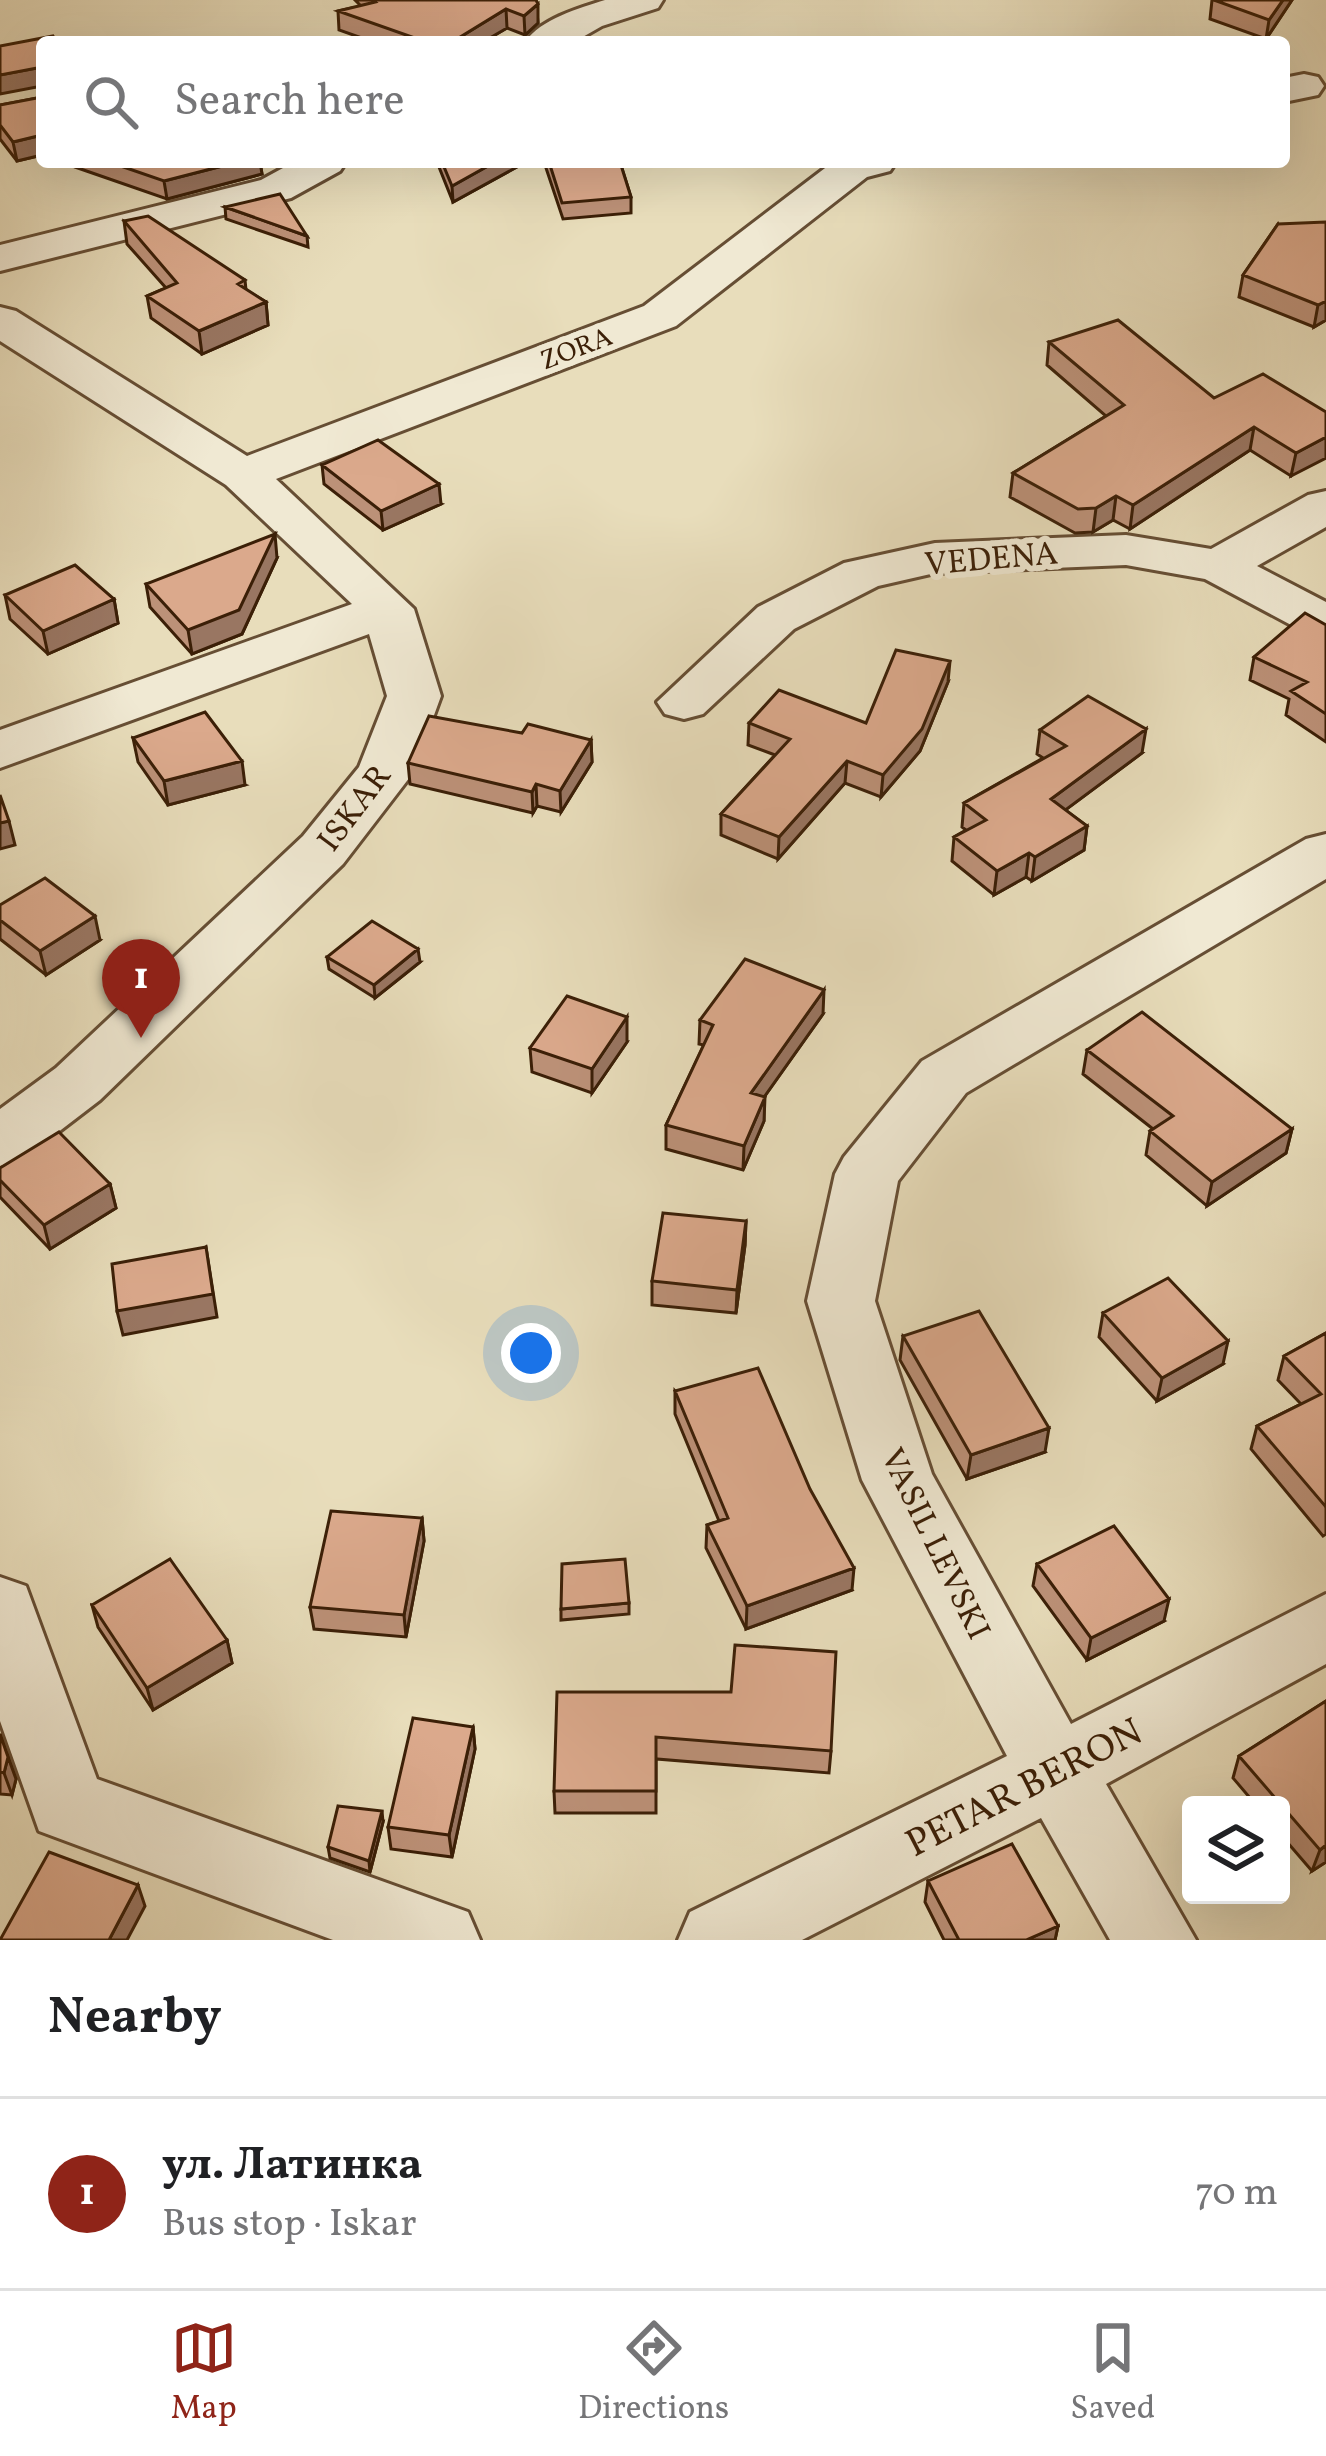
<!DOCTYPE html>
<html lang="en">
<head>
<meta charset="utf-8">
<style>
  body { margin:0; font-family:Vollkorn,serif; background:#f6f6f6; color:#202124 }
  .controls { position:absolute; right:36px; bottom:36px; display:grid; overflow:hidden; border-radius:12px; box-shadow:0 12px 48px #0002 }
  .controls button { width:108px; height:108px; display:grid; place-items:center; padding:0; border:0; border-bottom:3px solid #e0e0e0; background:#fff; color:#202124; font:60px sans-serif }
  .you { position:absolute; left:531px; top:1353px; width:42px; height:42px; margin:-30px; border:9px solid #fff; border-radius:50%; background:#1a73e8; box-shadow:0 0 0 18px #1a73e833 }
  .badge { display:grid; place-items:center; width:78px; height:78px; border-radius:50%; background:#8f2418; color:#fff; font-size:39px; font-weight:700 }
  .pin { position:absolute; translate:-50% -99px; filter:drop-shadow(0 3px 6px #0008) }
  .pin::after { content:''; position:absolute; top:63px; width:42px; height:36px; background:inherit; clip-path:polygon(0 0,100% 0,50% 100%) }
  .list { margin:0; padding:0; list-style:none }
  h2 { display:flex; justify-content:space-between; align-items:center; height:156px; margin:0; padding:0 48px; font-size:51px }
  h2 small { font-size:39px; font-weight:400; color:#757577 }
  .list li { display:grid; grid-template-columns:78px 1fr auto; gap:36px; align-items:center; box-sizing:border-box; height:192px; padding:0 48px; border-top:3px solid #e0e0e0 }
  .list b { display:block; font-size:45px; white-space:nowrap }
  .list p { margin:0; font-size:39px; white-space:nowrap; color:#757577 }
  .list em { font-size:39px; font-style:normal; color:#757577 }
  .icon { flex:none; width:66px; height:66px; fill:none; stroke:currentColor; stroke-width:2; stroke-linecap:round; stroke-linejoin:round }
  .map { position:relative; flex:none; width:1326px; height:1940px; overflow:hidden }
  .search { position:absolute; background:#fff; box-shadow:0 12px 48px #0002; left:36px; right:36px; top:36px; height:132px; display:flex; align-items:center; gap:30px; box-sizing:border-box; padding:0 42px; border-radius:12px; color:#757577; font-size:45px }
  .sheet { height:348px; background:#fff }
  nav { display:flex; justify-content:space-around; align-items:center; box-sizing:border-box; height:168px; border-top:3px solid #e0e0e0; background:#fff; font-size:33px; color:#757577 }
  nav a { display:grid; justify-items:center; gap:6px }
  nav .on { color:#8f2418 }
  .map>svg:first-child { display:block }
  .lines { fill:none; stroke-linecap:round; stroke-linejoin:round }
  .street-casing { stroke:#664e34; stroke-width:6 }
  .street { fill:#f0e9d3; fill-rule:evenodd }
  .wall { fill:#bc9178; stroke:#3b1f07; stroke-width:3 }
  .shaded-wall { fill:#997662; stroke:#3b1f07; stroke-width:3 }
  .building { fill:#dba98c; stroke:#3b1f07; stroke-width:3 }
  .labels { text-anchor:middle; stroke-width:12; stroke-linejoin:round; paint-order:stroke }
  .far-street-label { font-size:27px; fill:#3b1f07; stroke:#f0e9d3 }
  .street-label { font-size:33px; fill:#3b1f07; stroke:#f0e9d3 }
  .near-street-label { font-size:39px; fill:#3b1f07; stroke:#f0e9d3 }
</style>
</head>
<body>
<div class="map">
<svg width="1326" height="1940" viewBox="0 0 1326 1940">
  <rect width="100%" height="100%" fill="#e8ddbb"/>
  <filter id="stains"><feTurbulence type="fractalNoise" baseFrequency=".00167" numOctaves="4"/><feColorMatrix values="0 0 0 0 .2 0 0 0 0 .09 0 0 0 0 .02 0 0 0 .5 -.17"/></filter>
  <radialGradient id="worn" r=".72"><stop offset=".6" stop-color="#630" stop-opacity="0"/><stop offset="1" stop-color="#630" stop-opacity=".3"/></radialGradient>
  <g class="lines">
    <g class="street-casing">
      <path id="street" d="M605,0H663L658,8L602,26L574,42H525C541,19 579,8 605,0Z
        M1304,74L1318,77L1324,86L1318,95L1284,102V78Z
        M294,162H346L340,171L291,198L0,271V245L261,180Z
        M833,162H896L890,171L867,177L676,326L276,479L414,609L441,696L413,773L343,864L100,1100L23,1159L0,1166V1109L56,1068L303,836L359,767L387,696L369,634L0,768V730L352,604L226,485L0,341V307L16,311L247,456L644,306Z
        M1326,491V527L1257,566L1326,602V639L1308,634L1205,579L1126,565L935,573L878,586L794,629L703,714L684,719L665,714L657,702L758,607L844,563L935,543L1126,535L1211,549L1308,495Z
        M1326,834V879L966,1093L898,1181L875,1301L932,1474L1071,1724L1326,1594V1664L1106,1784L1196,1940H1110L1041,1818L802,1940H678L690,1912L1007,1756L862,1480L807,1301L835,1174L844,1157L922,1061L1306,839Z
        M0,1577L26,1586L97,1779L468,1912L480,1940H333L39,1831L0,1721Z"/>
    </g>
    <use href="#street" class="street"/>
  </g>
  <path class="wall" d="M355,0H536L538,23L525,35L507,28L483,42H373L339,30L338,11L361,6Z
    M1212,0H1292L1266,39L1210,19Z
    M42,97V155L17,161L0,139V105Z
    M74,162H260L262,174L167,199L75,167Z
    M437,162H526L453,202Z
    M544,162H620L631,197V213L563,219Z
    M225,207L307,236L308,247L226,219Z
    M124,221L245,280L246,290L266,302L268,325L202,354L151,318L147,296L166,288L127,244Z
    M1278,224L1326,320L1314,327L1239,297L1243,275Z
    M1049,342L1214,398L1326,412L1291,476L1250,450L1130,529L1113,520L1093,532L1075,533L1010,497L1013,473L1106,416L1047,365Z
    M322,465L441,504L383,530L324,484Z
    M277,558L242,634L192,654L150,607L146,584Z
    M5,595L114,599L118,623L48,654L10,619Z
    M1326,625V742L1286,715L1289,699L1250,680L1254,657Z
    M948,682L920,751L881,797L845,783L778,859L721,835V814L775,755L748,745L749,723H866Z
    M1040,730L1142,753L1065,810L1087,826L1084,850L1032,881L1026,877L994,895L952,861L954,837L966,830L962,827L964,803L1043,758L1037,754Z
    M522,733L591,740L592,762L561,812L537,806L533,813L410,784L408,763Z
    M133,738L245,785L168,805L138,762Z
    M0,905L100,940L46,975L0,939Z
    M327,957L420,962L375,998L329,969Z
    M823,1014L764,1097V1121L743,1170L666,1149V1125L704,1045L699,1044L700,1020Z
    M627,1042L592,1093L532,1072L530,1048Z
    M1087,1050L1292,1129L1286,1153L1207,1206L1146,1155L1150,1131L1153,1129L1083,1074Z
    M0,1168L110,1184L116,1208L50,1249L0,1197Z
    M746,1221L745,1245L736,1313L652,1305V1281Z
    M1103,1313L1223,1364L1157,1401L1099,1337Z
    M1326,1333V1534L1323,1536L1251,1449L1257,1426L1301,1404L1278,1380L1284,1356Z
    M903,1336L1045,1452L967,1479L900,1360Z
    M675,1391L852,1590L746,1629L706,1548L707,1525L719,1521L675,1414Z
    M422,1518L424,1541L406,1637L314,1629L310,1607Z
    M1037,1564L1164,1621L1087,1660L1033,1586Z
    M629,1603V1614L561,1620V1609Z
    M92,1605L227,1640L232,1663L153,1710L98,1627Z
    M731,1692L831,1751L829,1773L656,1759V1813H555L554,1791Z
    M1326,1701V1862L1312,1871L1281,1835V1805H1256L1233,1778L1239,1756Z
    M473,1727L475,1749L452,1857L391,1849L388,1827Z
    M0,1734L16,1779L12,1795L0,1794Z
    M383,1822L370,1872L330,1858L328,1847Z
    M928,1881L1058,1926L1055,1940H944L925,1902Z"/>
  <path class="shaded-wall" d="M1283,0H1292L1266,39L1269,20Z
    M538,4V23L525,35L524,16Z
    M506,9L507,28L483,42H452Z
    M42,67V86L0,94V75Z
    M42,135V155L17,161L13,142Z
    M238,162H260L262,174L167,199L164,181Z
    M495,162H526L453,202L452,186Z
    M1326,301V320L1314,327L1318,305Z
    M266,302L268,325L202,354L199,331Z
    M1254,427L1250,450L1130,529L1133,505Z
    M1326,437V458L1291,476L1296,453Z
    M439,484L441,504L383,530L381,511Z
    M1116,496L1113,520L1093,532L1096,508Z
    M275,534L277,558L242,634L192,654L188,630Z
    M114,599L118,623L48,654L43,631Z
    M950,661L948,682L920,751L881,797L883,775Z
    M1146,729L1142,753L1048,823L1051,799Z
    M591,740L592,762L561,812L560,791Z
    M242,761L245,785L168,805L164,781Z
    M847,761L845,783L778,859L779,837Z
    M536,784L537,806L533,813L532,792Z
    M9,821L15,845L0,849V823Z
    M1087,826L1084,850L1032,881L1035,857Z
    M1029,853L1026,877L994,895L997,871Z
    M95,916L100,940L46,975L40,951Z
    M418,949L420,962L375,998L374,985Z
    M824,990L823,1014L750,1117L751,1093Z
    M627,1017V1042L592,1093V1069Z
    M765,1097L764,1121L743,1170L744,1146Z
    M1292,1129L1286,1153L1207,1206L1212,1182Z
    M110,1184L116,1208L50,1249L44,1225Z
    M746,1221L745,1245L736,1313L737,1290Z
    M206,1247L217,1317L123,1335L117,1311Z
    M1228,1341L1223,1364L1157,1401L1162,1378Z
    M1049,1428L1045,1452L967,1479L971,1455Z
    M422,1518L424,1541L406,1637L404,1615Z
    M854,1568L852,1590L746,1629L747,1606Z
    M1169,1599L1164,1621L1087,1660L1091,1638Z
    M227,1640L232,1663L153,1710L147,1688Z
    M473,1727L475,1749L452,1857L449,1835Z
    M8,1757L16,1779L12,1795L4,1773Z
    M382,1811L383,1822L370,1872L369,1861Z
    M1326,1845V1862L1312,1871L1320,1850Z
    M138,1885L145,1906L127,1940H109Z
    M1058,1926L1055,1940H1026Z"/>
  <path class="building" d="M372,0H536L538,4L524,16L506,9L452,42H426L338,11L375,2Z
    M1214,0H1283L1269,20Z
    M53,36L57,42H42V87V67L0,75V46Z
    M42,97V135L13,142L0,125V105Z
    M109,162H238L164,181Z
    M442,162H495L452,186Z
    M549,162H620L631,197L562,203Z
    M280,194L307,236L225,207Z
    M148,216L245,280L238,284L266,302L199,331L147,296L177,283L124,221Z
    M1326,222V301L1318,305L1243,275L1278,224Z
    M1118,320L1214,398L1263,374L1326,412V437L1296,453L1254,427L1133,505L1116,496L1096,508L1078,509L1013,473L1124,405L1049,342Z
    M378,440L439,484L381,511L322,465Z
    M275,534L239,610L188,630L146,584Z
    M75,565L114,599L43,631L5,595Z
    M1305,613L1326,625V714L1291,691L1307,682L1254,657Z
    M896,650L950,661L922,729L883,775L847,761L779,837L721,814L790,739L749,723L779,690L866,723Z
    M1088,696L1146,729L1051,799L1087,826L1035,857L1029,853L997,871L954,837L986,820L964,803L1066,746L1040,730Z
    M205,712L242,761L164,781L133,738Z
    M429,716L522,733L528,724L591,740L560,791L536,784L532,792L408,763Z
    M0,795L9,821L0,823Z
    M45,878L95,916L40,951L0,920V905Z
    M372,921L418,949L374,985L327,957Z
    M745,959L824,990L751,1093L765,1097L744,1146L666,1125L713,1025L700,1020Z
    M567,996L627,1017L592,1069L530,1048Z
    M1142,1012L1292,1129L1212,1182L1150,1131L1173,1116L1087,1050Z
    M59,1132L110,1184L44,1225L0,1180V1168Z
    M663,1213L746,1221L737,1290L652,1281Z
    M206,1247L213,1294L117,1311L112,1264Z
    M1168,1278L1228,1341L1162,1378L1103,1313Z
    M979,1311L1049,1428L971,1455L903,1336Z
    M1326,1333V1507L1257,1426L1321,1394L1284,1356Z
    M758,1368L810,1489L854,1568L747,1606L707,1525L728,1518L675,1391Z
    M331,1511L422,1518L404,1615L310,1607Z
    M1114,1526L1169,1599L1091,1638L1037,1564Z
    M170,1559L227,1640L147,1688L92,1605Z
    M625,1559L629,1603L561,1609L562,1564Z
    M735,1645L836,1652L831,1751L656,1737V1791H554L557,1692H731Z
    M1326,1701V1845L1320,1850L1239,1756Z
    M413,1718L473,1727L449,1835L388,1827Z
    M0,1734L8,1757L4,1773L0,1772Z
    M338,1806L382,1811L369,1861L328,1847Z
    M1012,1844L1058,1926L1026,1940H959L928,1881Z
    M49,1852L138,1885L109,1940H0Z"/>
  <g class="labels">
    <g class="far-street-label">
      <text transform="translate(576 348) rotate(-21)" y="9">ZORA</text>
    </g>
    <g class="street-label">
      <text transform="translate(991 557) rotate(-5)" y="12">VEDENA</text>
      <text transform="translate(353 807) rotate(-53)" y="12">ISKAR</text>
      <text transform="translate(937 1543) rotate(64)" y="12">VASIL LEVSKI</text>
    </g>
    <g class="near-street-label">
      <text transform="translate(1023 1786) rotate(-27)" y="14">PETAR BERON</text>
    </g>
  </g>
  <rect width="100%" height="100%" filter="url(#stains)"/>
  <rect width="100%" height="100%" fill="url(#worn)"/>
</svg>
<div class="controls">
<button><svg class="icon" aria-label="layers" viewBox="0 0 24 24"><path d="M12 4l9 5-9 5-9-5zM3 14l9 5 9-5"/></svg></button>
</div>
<div class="you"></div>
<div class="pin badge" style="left:141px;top:1038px">1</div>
<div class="search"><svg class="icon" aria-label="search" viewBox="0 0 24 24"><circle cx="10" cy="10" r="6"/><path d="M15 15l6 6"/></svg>Search here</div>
</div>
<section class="sheet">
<h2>Nearby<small></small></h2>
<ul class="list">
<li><span class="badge">1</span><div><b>ул. Латинка</b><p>Bus stop · Iskar</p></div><em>70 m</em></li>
</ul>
</section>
<nav>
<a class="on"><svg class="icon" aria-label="map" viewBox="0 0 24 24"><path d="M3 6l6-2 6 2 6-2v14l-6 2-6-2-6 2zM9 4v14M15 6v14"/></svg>Map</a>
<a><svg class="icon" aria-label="directions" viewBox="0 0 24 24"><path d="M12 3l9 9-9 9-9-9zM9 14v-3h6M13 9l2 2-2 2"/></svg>Directions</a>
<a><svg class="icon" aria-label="saved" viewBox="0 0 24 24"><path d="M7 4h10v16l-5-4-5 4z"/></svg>Saved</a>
</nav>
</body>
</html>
